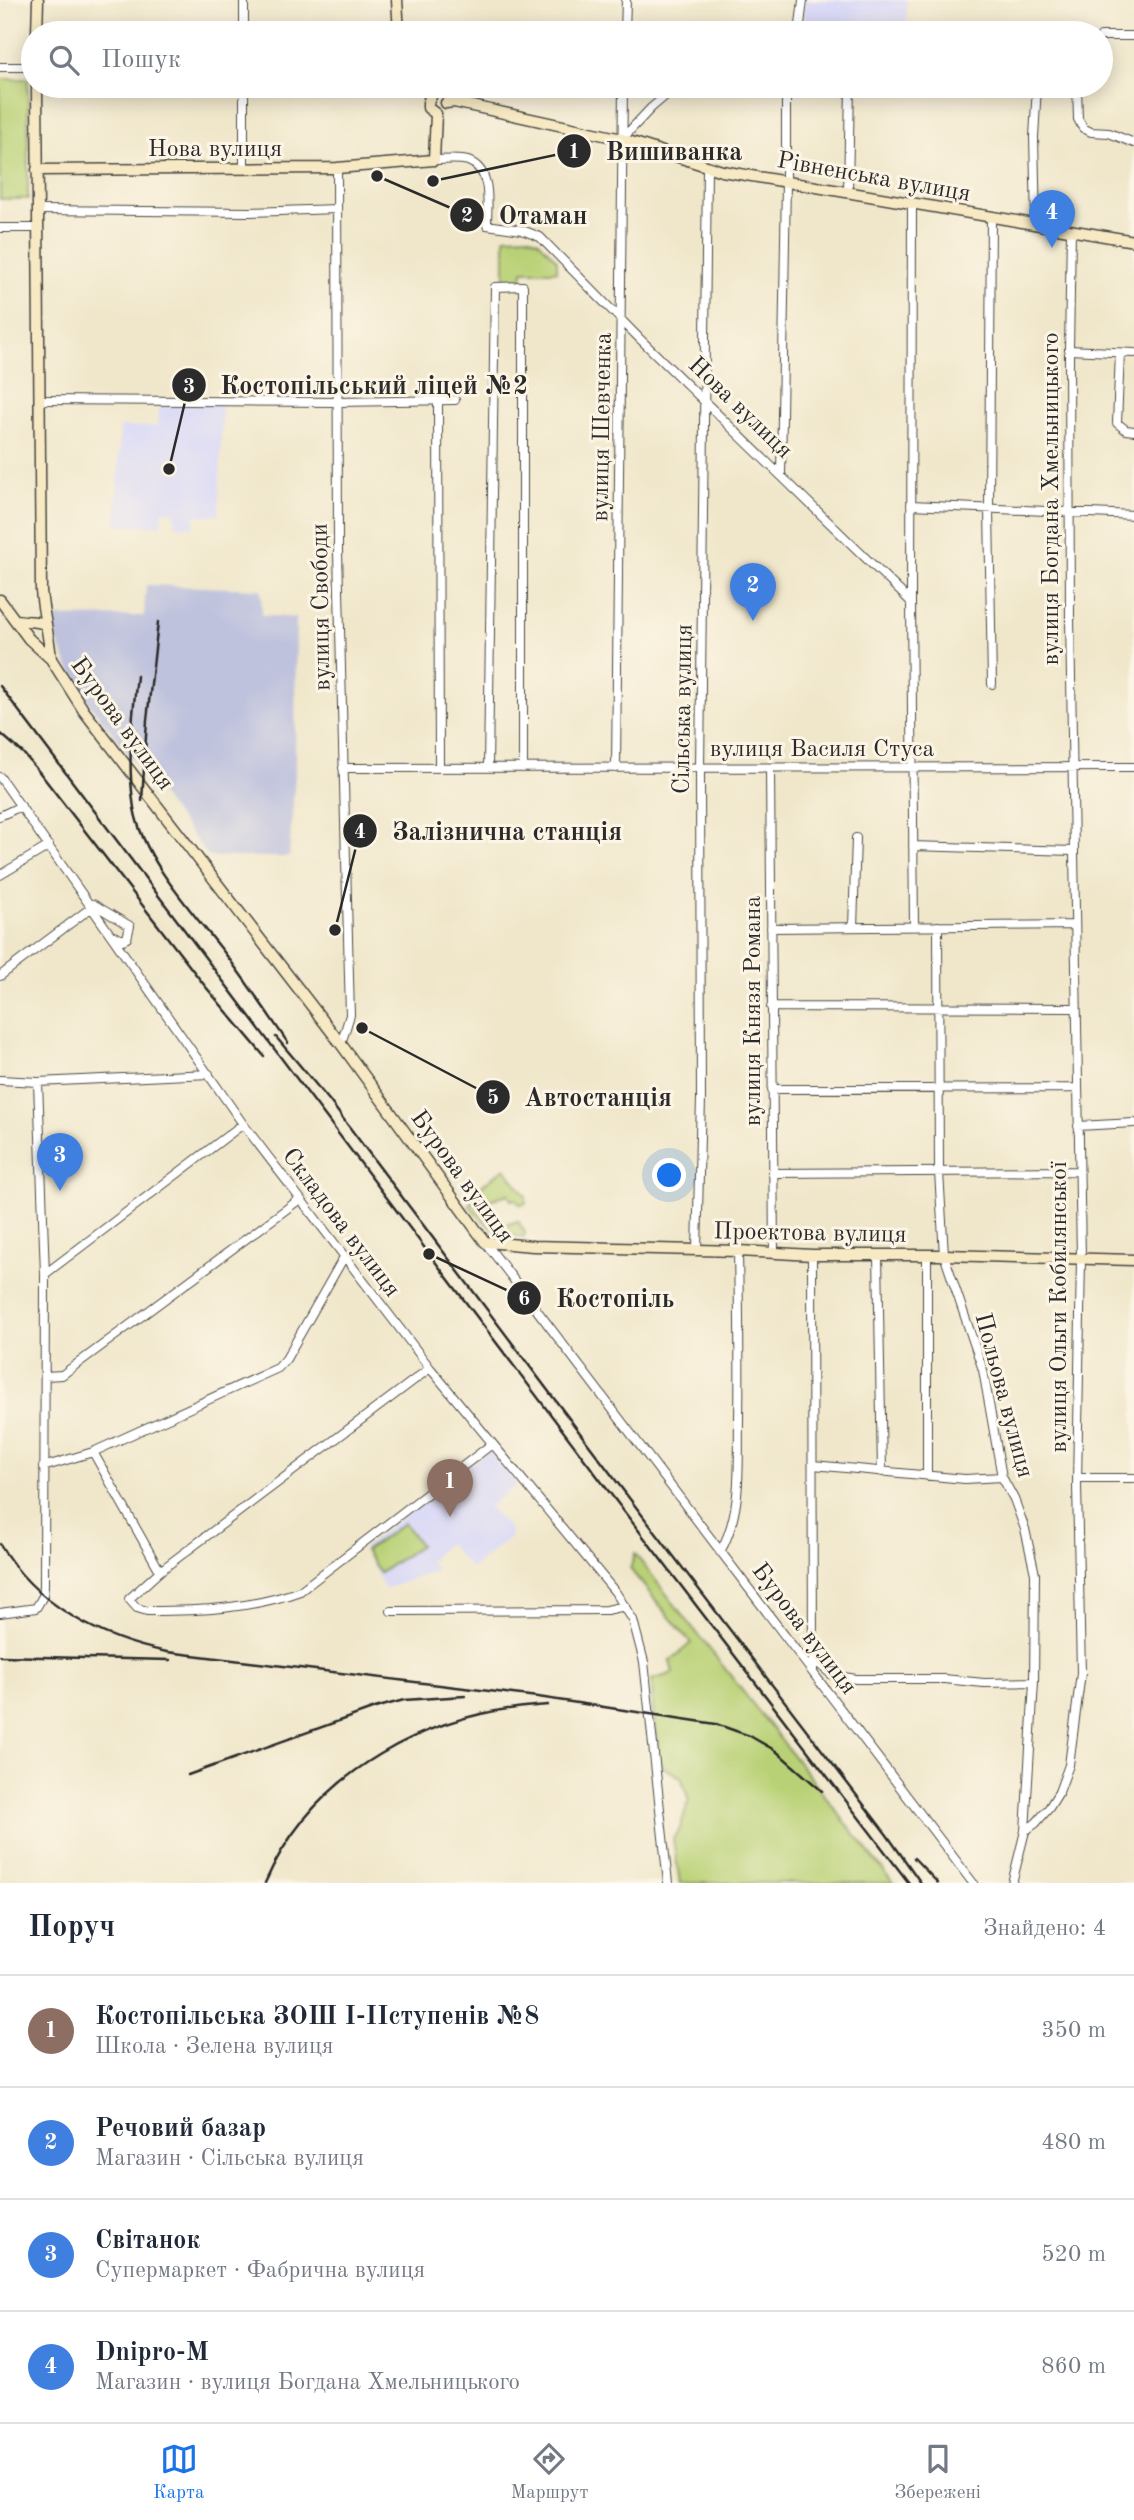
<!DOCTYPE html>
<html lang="uk">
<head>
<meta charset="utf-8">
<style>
  body { margin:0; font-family:"Old Standard TT",serif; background:#f2f2f3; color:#1f2937 }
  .you { position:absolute; left:670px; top:1176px; width:24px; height:24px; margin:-18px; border:5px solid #fff; border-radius:50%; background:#1a73e8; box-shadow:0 0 0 10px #1a73e833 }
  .badge { display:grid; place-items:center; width:46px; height:46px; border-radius:50%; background:#1a73e8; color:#fff; font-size:23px; font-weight:700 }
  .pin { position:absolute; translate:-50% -58px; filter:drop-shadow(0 2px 4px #0008) }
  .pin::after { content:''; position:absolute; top:37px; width:24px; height:21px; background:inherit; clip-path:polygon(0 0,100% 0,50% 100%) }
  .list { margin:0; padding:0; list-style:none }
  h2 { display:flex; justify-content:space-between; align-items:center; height:91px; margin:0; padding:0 28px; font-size:30px }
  h2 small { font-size:23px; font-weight:400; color:#747a83 }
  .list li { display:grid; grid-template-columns:46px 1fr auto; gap:21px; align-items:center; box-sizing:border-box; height:112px; padding:0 28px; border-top:2px solid #e0e1e3 }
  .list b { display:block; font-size:26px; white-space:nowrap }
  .list p { margin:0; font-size:23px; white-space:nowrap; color:#747a83 }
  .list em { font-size:23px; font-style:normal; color:#747a83 }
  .icon { flex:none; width:38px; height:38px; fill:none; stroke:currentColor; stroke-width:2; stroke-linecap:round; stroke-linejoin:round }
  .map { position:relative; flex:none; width:1134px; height:1883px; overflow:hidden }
  .search { position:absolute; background:#fff; box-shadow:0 4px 18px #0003; left:21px; right:21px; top:21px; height:77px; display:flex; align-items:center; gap:18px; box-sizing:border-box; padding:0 24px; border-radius:38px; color:#747a83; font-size:26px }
  .sheet { height:539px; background:#fff }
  nav { display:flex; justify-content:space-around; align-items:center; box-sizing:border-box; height:98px; border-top:2px solid #e0e1e3; background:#fff; font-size:19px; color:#747a83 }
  nav a { display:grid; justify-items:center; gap:4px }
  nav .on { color:#1a73e8 }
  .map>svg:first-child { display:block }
  .built { fill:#d7d7f8 }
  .industrial { fill:#bfc2dd }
  .green { fill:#b9d176; stroke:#727e50; stroke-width:2 }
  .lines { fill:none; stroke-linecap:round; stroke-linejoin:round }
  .street-casing { stroke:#494743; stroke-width:10 }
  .secondary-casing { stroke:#494743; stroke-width:13 }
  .street { stroke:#fff; stroke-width:8 }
  .secondary { stroke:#f6e9c3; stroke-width:10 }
  .rail { stroke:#2b2b2b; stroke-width:2.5 }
  .labels { text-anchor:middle; stroke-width:6; stroke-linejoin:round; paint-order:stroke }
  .street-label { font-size:24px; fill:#2b2b2b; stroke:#fcf5e5 }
  .leader { fill:none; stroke:#2b2b2b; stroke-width:2.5 }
  .callout-dot { fill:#2b2b2b; stroke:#fcf5e5; stroke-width:2.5 }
  .mark-label { font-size:21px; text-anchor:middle; font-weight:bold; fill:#fff }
  .callout-label { font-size:26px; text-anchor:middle; font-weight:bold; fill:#2b2b2b; stroke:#fcf5e5; stroke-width:6; stroke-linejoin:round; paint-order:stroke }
</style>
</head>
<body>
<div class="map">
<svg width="1134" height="1883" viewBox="0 0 1134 1883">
  <rect width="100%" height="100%" fill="#fcf5e5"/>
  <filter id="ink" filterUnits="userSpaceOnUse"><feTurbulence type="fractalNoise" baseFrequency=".0143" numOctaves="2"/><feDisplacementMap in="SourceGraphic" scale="14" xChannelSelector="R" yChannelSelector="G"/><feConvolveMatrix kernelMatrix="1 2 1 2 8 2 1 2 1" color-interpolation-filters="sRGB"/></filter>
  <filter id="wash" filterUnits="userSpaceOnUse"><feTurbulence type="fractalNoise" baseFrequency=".00686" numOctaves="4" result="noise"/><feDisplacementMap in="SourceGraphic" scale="28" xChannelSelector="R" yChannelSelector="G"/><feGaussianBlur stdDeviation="1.57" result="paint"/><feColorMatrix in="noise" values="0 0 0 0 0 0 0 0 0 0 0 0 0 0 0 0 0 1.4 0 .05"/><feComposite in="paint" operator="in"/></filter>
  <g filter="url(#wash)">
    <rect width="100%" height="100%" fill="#f0e7cb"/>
    <path class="built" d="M805,0H907V32H801Z
      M222,404L219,515L195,516L194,527L176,526L174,511H163L161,525L116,526L120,427L157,426L160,405Z
      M489,1450L518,1484L489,1506L509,1529L511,1536L471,1569L448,1543L429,1561L437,1570L385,1589L363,1548Z"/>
    <path class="industrial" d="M146,585L261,589L262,615L296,618L295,774L289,857H209L78,689L52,629L51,617L144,616Z"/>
    <path class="green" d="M0,79H28V199H0Z
      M528,236L539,241L557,260V271H523L522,280H505V237Z
      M505,1168L526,1196V1203L521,1205L515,1199L511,1200L508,1194L486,1201L477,1189Z
      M471,1201L474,1202C490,1223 491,1231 518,1221L525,1233L524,1237C494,1234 488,1228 469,1205Z
      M404,1523L420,1545L380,1573L365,1551Z
      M635,1554L893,1883H680L673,1839L679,1831L689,1800L681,1777L661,1766L653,1711L652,1680L673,1673L670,1661L691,1643L630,1569Z"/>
  </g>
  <g filter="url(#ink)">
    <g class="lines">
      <g class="street-casing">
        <path id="street" d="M244,0V33
          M625,33L626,0
          M775,33H814
          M799,33L803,0
          M1101,36H1134
          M0,67H33
          M244,86V169
          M1077,86L1078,119L1083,128L1091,132L1109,133L1134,143
          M622,139L651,108L677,86
          M434,160C444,160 458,158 468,161C493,170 487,204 487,225L522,230L540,237L639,338L911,602L914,927
          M337,168L338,552L350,1015L341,1044
          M848,192L850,86
          M37,210L250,212L337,209
          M991,217L989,509L992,684
          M1036,224L1034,137L1037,86
          M0,228H37
          M1069,350L1134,353
          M1120,353L1117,423L1126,430L1134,431
          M39,400L338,402L455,400
          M438,401L439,768
          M781,475L786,182V86
          M911,505L1134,515
          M911,602L912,203
          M343,768L1134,767
          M488,768L495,287L523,286V768
          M616,768L623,86
          M770,768L774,1253
          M0,777L243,1124L430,1368L616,1593L633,1620L644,1662L668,1883
          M0,816L21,806
          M913,846L1073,851
          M0,875L49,846
          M93,904L130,926L127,938L123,940L114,936
          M938,926L939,1172L944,1255L983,1370L1002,1477L1014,1499L1025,1529L1035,1574L1034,1682L1025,1831L1012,1883
          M853,927L856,838
          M771,928L1074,925
          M0,976L92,907
          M771,1007L1076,1008
          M0,1080L38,1082L209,1074
          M772,1089L1077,1088
          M1078,1126L1134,1123
          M772,1173L1078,1171
          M485,1242L973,1883
          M697,1250L701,1099L700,768L707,168
          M812,1255L813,1672
          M878,1255L882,1472
          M927,1255V1476
          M45,1274L243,1124
          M430,1368L160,1571L129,1599L137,1608L147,1611C199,1611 251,1609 300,1591L492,1444
          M45,1376L62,1375L300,1199
          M93,1452L160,1571
          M813,1465L965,1479L1002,1477
          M43,1467L93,1452L278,1368L286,1359L344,1257
          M1077,1478H1134
          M720,1552C743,1512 738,1464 739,1419C740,1363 739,1307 738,1251
          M391,1611L607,1610L625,1606
          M0,1613L36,1608L43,1596L44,1586L45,1274L38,1082
          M813,1659L832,1675L856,1679H944L984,1683L1034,1682
          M1025,1831L1036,1823L1049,1808L1059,1792L1069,1765L1081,1673L1077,1485L1081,1258L1070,619L1069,350L1071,230"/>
      </g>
      <g class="secondary-casing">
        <path id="secondary" d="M397,0L399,33
          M37,33L38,0
          M37,86L41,591C43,614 49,635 51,659
          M422,86L431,97
          M431,97L428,102V108L436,114
          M446,103L454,102L622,139L722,171L1134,241
          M37,170L337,168L434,160L436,114
          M0,600L29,639L51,659L84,711L341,1044L485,1242L533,1246L738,1251L812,1255H944L1134,1260
          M16,620C26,622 38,620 46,625"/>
      </g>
      <use href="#street" class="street"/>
      <use href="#secondary" class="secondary"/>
      <path class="rail" d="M137,676C132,720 127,764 134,808C143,861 195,914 227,956C248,984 268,1014 288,1043
        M0,686L616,1501L909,1883
        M0,733L23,753L40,773L205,986L264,1056
        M142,801L147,720L158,622
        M276,1037L329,1100L626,1494L887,1835L921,1883
        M0,1544C35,1605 101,1639 167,1652L538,1697L716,1724L750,1736L776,1751L822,1791
        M0,1656L170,1660
        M188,1775L375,1708L404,1700L465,1696
        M914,1858L938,1883
        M265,1883C314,1771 429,1711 548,1705"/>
    </g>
  </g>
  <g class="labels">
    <g class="street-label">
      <text x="215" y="156">Нова вулиця</text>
      <text transform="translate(874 176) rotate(10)" y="8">Рівненська вулиця</text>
      <text transform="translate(741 407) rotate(44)" y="8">Нова вулиця</text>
      <text transform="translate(601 427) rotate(-89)" y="8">вулиця Шевченка</text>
      <text transform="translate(1050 499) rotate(-90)" y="8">вулиця Богдана Хмельницького</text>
      <text transform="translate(320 607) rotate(-91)" y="8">вулиця Свободи</text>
      <text transform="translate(682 709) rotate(-89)" y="8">Сільська вулиця</text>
      <text transform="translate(123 723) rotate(54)" y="8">Бурова вулиця</text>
      <text x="822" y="756">вулиця Василя Стуса</text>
      <text transform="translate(752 1011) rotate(-90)" y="8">вулиця Князя Романа</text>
      <text transform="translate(463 1176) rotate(54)" y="8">Бурова вулиця</text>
      <text transform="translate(342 1222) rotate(53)" y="8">Складова вулиця</text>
      <text transform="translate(810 1232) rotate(1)" y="8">Проектова вулиця</text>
      <text transform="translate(1058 1307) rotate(-90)" y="8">вулиця Ольги Кобилянської</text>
      <text transform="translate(1005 1395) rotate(75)" y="8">Польова вулиця</text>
      <text transform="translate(805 1628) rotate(53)" y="8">Бурова вулиця</text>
    </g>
  </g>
  <path class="leader" d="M433 181L574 151M377 176L467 215M169 469L189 385M335 930L360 831M362 1028L493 1097M429 1254L524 1298"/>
  <g class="callout-dot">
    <circle cx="433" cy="181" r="7"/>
    <circle cx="377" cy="176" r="7"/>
    <circle cx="169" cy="469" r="7"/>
    <circle cx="335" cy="930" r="7"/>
    <circle cx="362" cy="1028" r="7"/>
    <circle cx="429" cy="1254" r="7"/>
    <circle cx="574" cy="151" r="18"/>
    <circle cx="467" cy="215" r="18"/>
    <circle cx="189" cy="385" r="18"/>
    <circle cx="360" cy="831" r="18"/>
    <circle cx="493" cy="1097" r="18"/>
    <circle cx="524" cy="1298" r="18"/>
  </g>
  <g class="mark-label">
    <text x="574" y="158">1</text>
    <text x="467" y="222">2</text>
    <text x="189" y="393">3</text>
    <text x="360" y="838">4</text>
    <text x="493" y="1104">5</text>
    <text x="524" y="1305">6</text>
  </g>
  <g class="callout-label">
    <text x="674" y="160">Вишиванка</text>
    <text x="543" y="224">Отаман</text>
    <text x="374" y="394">Костопільський ліцей №2</text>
    <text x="507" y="840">Залізнична станція</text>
    <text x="598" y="1106">Автостанція</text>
    <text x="615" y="1307">Костопіль</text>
  </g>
</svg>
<div class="you"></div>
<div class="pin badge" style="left:450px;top:1517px;background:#8d6e63">1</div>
<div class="pin badge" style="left:753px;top:621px;background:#3f7fe0">2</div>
<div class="pin badge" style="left:60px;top:1191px;background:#3f7fe0">3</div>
<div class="pin badge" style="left:1052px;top:248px;background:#3f7fe0">4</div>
<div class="search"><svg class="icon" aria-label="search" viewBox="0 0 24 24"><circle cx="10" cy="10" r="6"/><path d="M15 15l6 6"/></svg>Пошук</div>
</div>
<section class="sheet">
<h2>Поруч<small>Знайдено: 4</small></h2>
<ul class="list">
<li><span class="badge" style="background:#8d6e63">1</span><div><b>Костопільська ЗОШ І-ІІступенів №8</b><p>Школа · Зелена вулиця</p></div><em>350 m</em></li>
<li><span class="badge" style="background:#3f7fe0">2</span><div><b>Речовий базар</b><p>Магазин · Сільська вулиця</p></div><em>480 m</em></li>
<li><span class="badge" style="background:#3f7fe0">3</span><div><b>Світанок</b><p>Супермаркет · Фабрична вулиця</p></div><em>520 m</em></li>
<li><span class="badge" style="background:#3f7fe0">4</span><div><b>Dnipro-M</b><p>Магазин · вулиця Богдана Хмельницького</p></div><em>860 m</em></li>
</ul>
</section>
<nav>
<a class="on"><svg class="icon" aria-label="map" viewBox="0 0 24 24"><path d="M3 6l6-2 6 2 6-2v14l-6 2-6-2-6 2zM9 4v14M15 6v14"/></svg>Карта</a>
<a><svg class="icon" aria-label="directions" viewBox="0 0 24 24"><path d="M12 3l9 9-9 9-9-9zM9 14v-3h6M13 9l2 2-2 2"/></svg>Маршрут</a>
<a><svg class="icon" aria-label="saved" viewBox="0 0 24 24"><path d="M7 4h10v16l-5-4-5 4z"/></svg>Збережені</a>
</nav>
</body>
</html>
